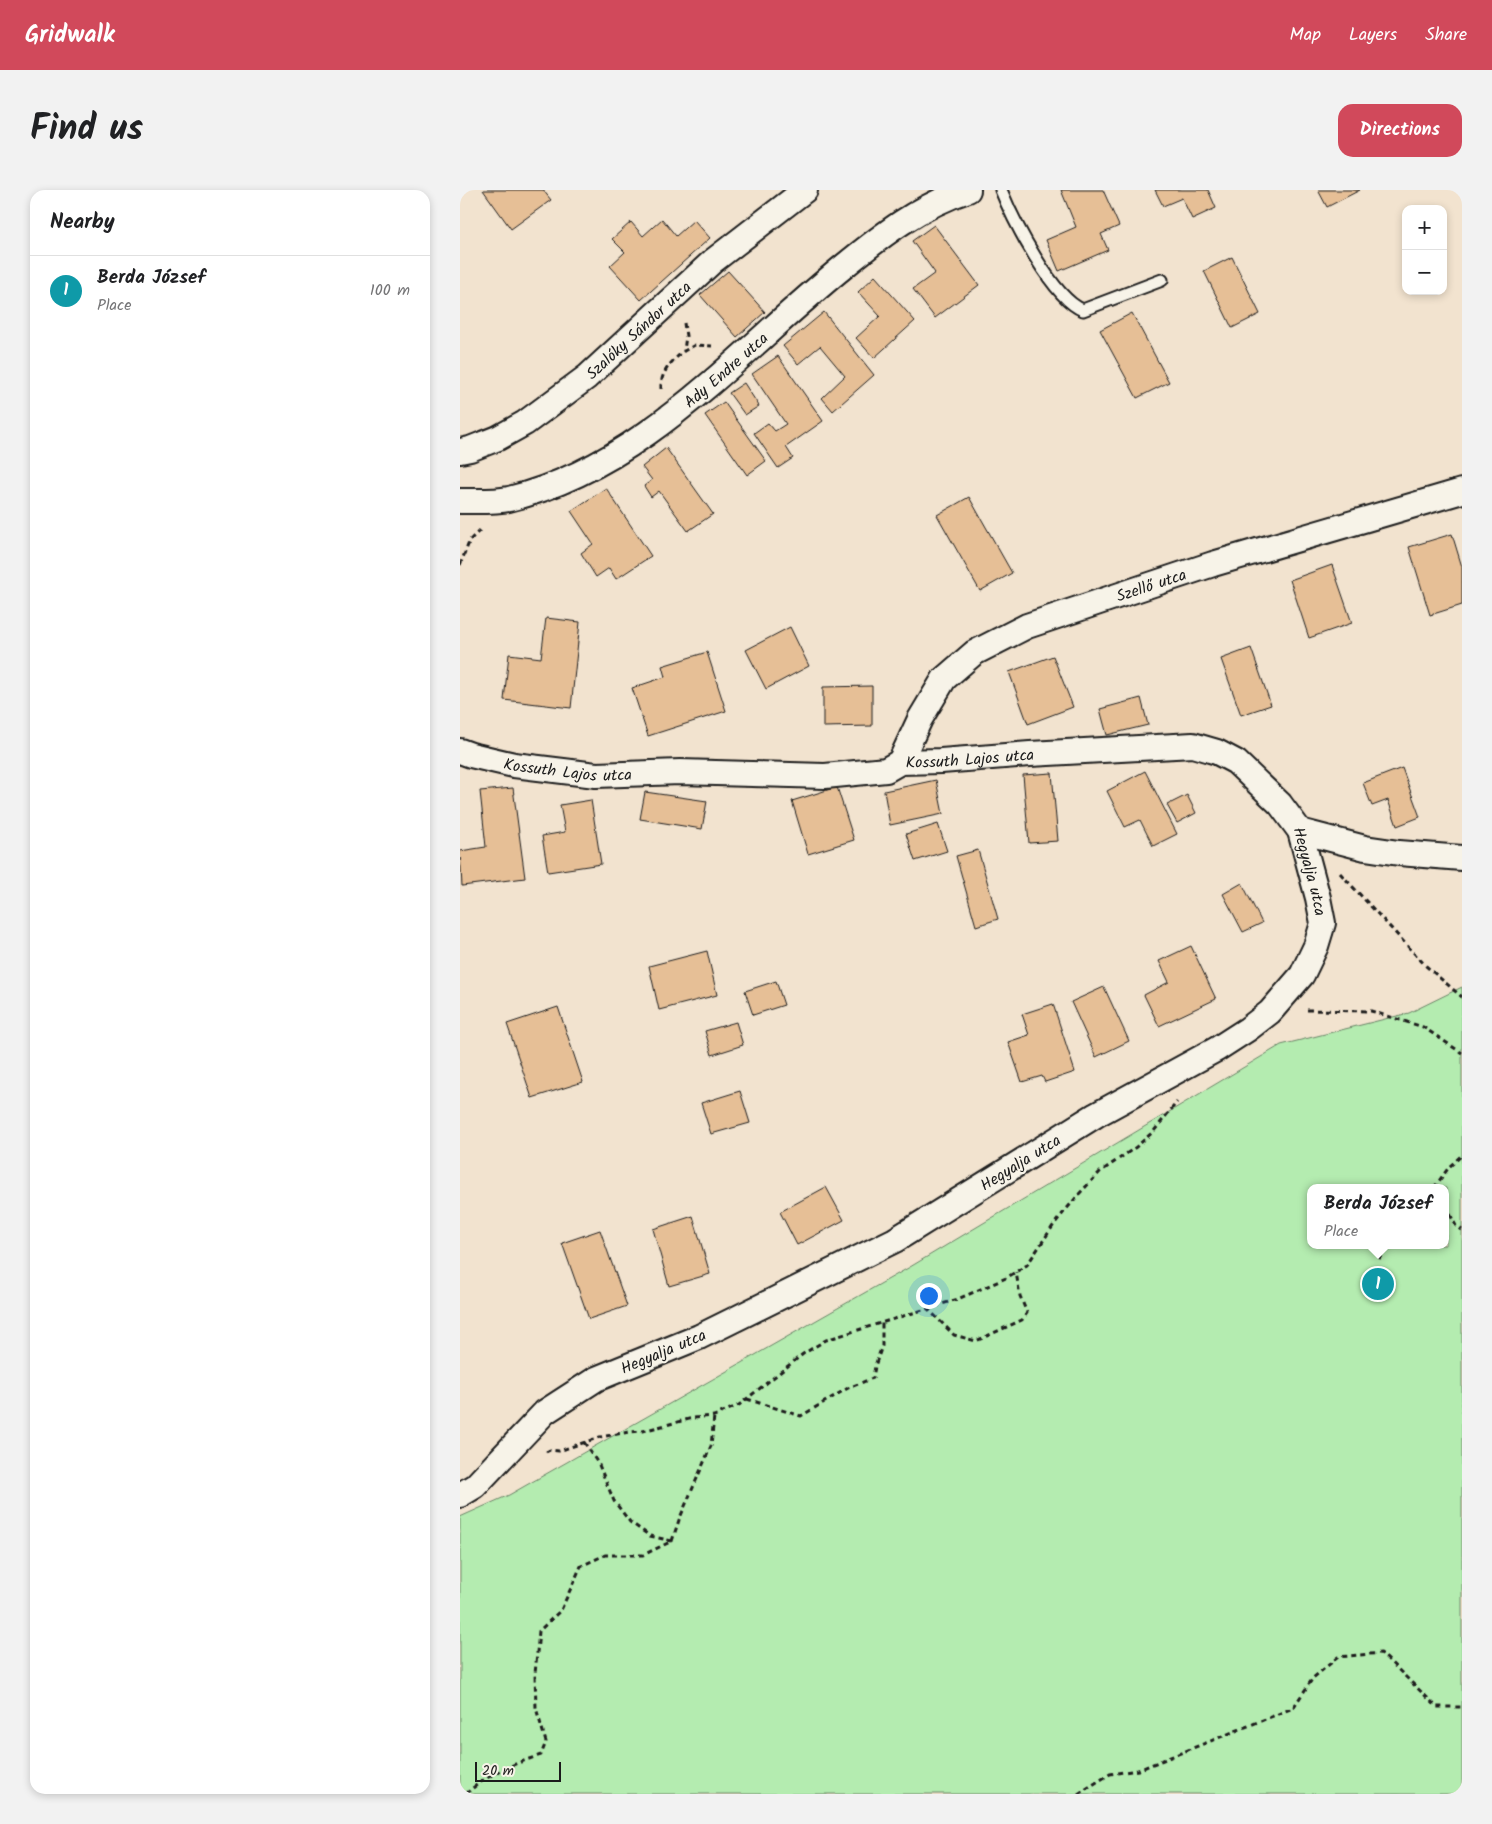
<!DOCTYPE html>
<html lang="en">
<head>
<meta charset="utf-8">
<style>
  body { margin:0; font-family:Kalam,sans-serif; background:#f2f2f2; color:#202124 }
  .controls { position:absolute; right:15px; top:15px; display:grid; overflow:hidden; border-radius:10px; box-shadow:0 2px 8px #0003 }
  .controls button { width:45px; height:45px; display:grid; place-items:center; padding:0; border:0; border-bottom:1px solid #e0e0e0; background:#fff; color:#202124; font:25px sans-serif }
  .scale { position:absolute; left:15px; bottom:12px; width:86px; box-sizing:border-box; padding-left:5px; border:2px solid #1c1c1c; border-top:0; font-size:14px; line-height:18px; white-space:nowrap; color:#1c1c1c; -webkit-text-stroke:4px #f7f3e8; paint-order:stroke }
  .you { position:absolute; left:468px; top:1105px; width:18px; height:18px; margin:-12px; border:4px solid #fff; border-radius:50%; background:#1a73e8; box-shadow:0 0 0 8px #1a73e833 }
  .badge { display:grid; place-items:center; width:32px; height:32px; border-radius:50%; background:#d1495b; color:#fff; font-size:16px; font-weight:700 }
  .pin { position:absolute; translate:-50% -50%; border:2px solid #fff; box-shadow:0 1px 5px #0006 }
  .popup { position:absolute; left:847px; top:994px; width:142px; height:65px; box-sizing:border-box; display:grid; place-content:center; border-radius:10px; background:#fff; filter:drop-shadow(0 1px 4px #0005); font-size:16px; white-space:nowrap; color:#757577 }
  .popup b { font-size:19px; color:#202124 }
  .popup::after { content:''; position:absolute; left:50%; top:100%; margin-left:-10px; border:10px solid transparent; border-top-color:#fff }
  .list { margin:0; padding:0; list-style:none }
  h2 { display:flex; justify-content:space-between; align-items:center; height:65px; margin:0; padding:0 20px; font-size:21px }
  h2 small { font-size:16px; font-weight:400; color:#757577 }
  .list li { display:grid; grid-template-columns:32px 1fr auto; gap:15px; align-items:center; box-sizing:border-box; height:70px; padding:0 20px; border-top:1px solid #e0e0e0 }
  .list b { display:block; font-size:19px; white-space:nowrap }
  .list p { margin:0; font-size:16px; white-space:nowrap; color:#757577 }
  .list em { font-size:16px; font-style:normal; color:#757577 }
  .map { position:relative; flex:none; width:1002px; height:1604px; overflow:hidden; border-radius:15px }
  header { display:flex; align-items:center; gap:30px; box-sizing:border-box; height:70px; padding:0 25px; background:#d1495b; color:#fff }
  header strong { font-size:24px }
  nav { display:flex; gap:28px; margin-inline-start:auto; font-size:18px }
  .intro { display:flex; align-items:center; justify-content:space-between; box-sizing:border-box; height:120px; padding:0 30px }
  h1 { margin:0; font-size:35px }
  .button { padding:12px 22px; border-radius:15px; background:#d1495b; color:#fff; font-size:18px; font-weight:700 }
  main { display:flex; gap:30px; padding:0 30px }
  aside { flex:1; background:#fff; border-radius:15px; box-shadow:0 2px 8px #0003 }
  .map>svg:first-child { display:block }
  .green { fill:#b4ecb0; stroke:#688466; fill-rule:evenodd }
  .building { fill:#e6bf96; stroke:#1c1c1c }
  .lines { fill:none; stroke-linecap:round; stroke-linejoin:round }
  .service-casing { stroke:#1c1c1c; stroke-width:15 }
  .minor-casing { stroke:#1c1c1c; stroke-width:28 }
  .path { stroke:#1c1c1c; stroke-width:3; stroke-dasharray:5 4; stroke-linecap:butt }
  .service { stroke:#f7f3e8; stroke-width:11 }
  .minor { stroke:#f7f3e8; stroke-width:24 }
  .labels { text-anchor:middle; stroke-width:4; stroke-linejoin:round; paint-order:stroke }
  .street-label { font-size:16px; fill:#1c1c1c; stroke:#f7f3e8 }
</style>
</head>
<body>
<header>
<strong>Gridwalk</strong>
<nav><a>Map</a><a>Layers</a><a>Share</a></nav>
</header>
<div class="intro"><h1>Find us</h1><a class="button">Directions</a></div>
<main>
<aside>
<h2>Nearby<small></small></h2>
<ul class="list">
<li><span class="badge" style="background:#0f9aa8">1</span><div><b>Berda József</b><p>Place</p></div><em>100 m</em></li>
</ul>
</aside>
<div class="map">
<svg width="1002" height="1604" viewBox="0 0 1002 1604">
  <rect width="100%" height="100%" fill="#f2e3cf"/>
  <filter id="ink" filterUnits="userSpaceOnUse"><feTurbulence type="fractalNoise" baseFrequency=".02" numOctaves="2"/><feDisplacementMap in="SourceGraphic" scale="10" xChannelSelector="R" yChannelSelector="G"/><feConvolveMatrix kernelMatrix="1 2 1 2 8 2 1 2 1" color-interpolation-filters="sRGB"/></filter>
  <g filter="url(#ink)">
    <path class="green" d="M1002,797V1604H0V1327L49,1305L450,1077L821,855L949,823ZM850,998H986V1055H850Z"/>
    <path class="building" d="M23,0H83L91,10L51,39Z
      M601,0H643L659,36L641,44L648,60L599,81L586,50L616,37Z
      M695,0H748L756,18L732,29L722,8L703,16Z
      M858,0H900L867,17Z
      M202,29L216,46L234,30L250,48L181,110L150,76L165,62L152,49L171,32L183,46Z
      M474,35L519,95L475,128L453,99L475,83L452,51Z
      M772,67L800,124L772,138L744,81Z
      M268,81L305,122L277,147L240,105Z
      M415,86L455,131L414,168L396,148L420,126L398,102Z
      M364,122L414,185L373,221L362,208L385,186L360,156L338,174L323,156Z
      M672,123L709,192L677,208L640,140Z
      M318,166L363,231L326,257L333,268L318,278L294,243L308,233L315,241L326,234L292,184Z
      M284,193L299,216L285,225L269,203Z
      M264,212L306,271L287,285L245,225Z
      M206,258L253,324L228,341L199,301L191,307L184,296L192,290L182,277Z
      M146,298L191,366L156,389L149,378L136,387L121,363L133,354L111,321Z
      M509,307L552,383L520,401L477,325Z
      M992,344L1002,377V415L970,425L949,357Z
      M872,375L892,433L849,448L830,390Z
      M86,428L120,432L111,518L44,510L49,464L81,468Z
      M330,437L349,476L306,499L286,460Z
      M791,458L811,515L781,525L761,469Z
      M247,462L266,521L188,546L172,498L205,487L202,476Z
      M593,466L613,517L568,534L549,482Z
      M412,496V536L363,537V497Z
      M681,508L688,535L647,545L640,519Z
      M942,578L960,627L937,636L928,610L912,616L903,593Z
      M685,581L717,644L693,656L680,630L665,637L647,601Z
      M592,583L598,651L569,653L563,585Z
      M476,590L483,624L430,635L424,601Z
      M377,597L394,650L348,664L332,611Z
      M53,598L65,688L2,696L0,661L26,657L20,601Z
      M185,602L247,611L242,639L180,629Z
      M727,605L736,623L717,633L707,615Z
      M131,610L141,674L88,682L82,646L105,642L100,615Z
      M478,634L487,661L455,671L446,644Z
      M518,660L538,729L516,736L496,666Z
      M782,693L802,733L783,742L763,704Z
      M731,756L756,809L699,836L684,805L709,792L699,771Z
      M247,761L257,805L199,820L189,776Z
      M316,791L324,815L293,825L285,801Z
      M644,797L669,851L636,867L611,812Z
      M593,814L615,882L585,892L582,886L562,892L548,852L569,845L562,824Z
      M98,817L123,892L72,908L47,834Z
      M276,832L283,855L252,865L245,841Z
      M280,901L290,933L251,944L241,913Z
      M366,997L384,1030L337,1055L320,1022Z
      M233,1026L250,1084L209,1096L193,1039Z
      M140,1040L167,1116L129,1129L102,1053Z"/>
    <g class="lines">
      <g class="service-casing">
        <path id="service" d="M541,0C553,30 593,109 623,120L702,90"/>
      </g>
      <g class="minor-casing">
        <g id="minor">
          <path id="s1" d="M0,261L10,259L38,248L65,233L127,187L253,71L345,0"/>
          <path id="s2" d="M0,311C16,311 34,312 49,309C185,276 279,161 383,77C422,45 459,16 508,0"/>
          <path id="s3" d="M0,561L11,565L54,575L136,585L220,582L365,586L426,580L440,572L481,571L570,564L733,555L757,562L776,572L820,614L840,641L858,708L863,733L856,756L842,785L810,822L788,839L757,859L636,925L435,1050L239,1147L136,1189L85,1222L15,1296L0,1305"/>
          <path id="s4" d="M440,572L460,529L484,489L514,463L567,436L753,374L1002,301"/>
          <path d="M840,641L905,658L939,663L1002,668"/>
        </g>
      </g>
      <path class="path" d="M224,133L226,146L224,161L235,155L252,156
        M201,199C200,182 212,171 224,161
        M0,375L10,350L22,338
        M880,683L966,776L1002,807
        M847,820L911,821L963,837L1002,863
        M974,998L989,977L1002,965
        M986,1016L996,1036L1002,1040
        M919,1069L929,1055
        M467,1118L494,1145L516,1151L562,1130L567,1123L560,1106L556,1082
        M287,1209L341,1226L388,1198L413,1188L415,1176L422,1156V1132
        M86,1262L90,1260L99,1261L140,1247L169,1242L183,1241L233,1228L254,1226L279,1215L343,1164L366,1150L498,1109L546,1088L567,1075L595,1033L619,1004L640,982L676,957L694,941L717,912
        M212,1351L219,1330L251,1256L254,1226
        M6,1604C27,1584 53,1574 81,1565L86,1552L76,1518L75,1484L79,1441L101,1420L121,1376L145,1365H183L212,1351L190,1346L170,1332L154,1311L139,1275L124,1252
        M618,1604L650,1584L678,1580L833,1518L853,1488L878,1467L921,1463L977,1517H1002"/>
      <use href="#service" class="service"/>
      <use href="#minor" class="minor"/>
    </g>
  </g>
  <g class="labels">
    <g class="street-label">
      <text dy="6" stroke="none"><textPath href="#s1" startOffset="218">Szalóky Sándor utca</textPath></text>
      <text dy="6" stroke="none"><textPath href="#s2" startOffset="304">Ady Endre utca</textPath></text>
      <text dy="6" stroke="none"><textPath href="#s4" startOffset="324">Szellő utca</textPath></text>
      <text dy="6" stroke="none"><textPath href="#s3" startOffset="515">Kossuth Lajos utca</textPath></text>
      <text dy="6" stroke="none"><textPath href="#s3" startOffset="110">Kossuth Lajos utca</textPath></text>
      <text dy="6" stroke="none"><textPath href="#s3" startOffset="921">Hegyalja utca</textPath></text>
      <text transform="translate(560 972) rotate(-32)" y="6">Hegyalja utca</text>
      <text transform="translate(203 1161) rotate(-23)" y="6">Hegyalja utca</text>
    </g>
  </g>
</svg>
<div class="controls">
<button>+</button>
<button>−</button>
</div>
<div class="scale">20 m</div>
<div class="you"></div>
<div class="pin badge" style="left:918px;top:1094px;background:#0f9aa8">1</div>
<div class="popup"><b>Berda József</b>Place</div>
</div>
</main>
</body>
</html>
